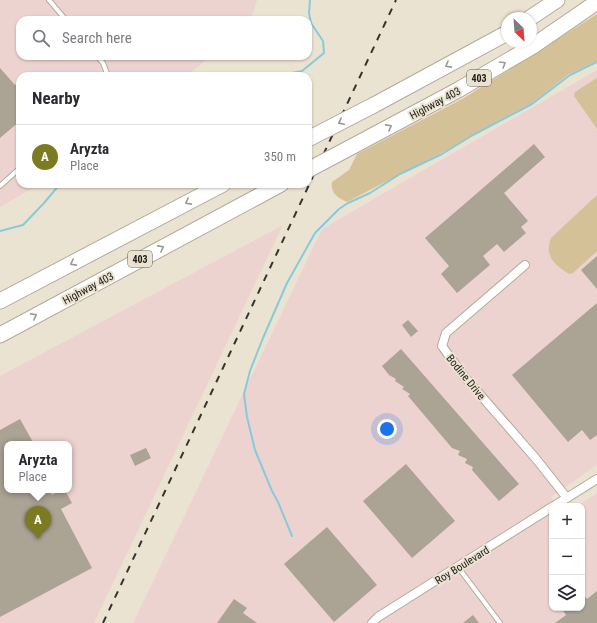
<!DOCTYPE html>
<html lang="en">
<head>
<meta charset="utf-8">
<style>
  body { margin:0; font-family:"Roboto Condensed",sans-serif; background:#f2f2f3; color:#2b2b33 }
  .controls { position:absolute; right:12px; bottom:12px; display:grid; overflow:hidden; border-radius:8px; box-shadow:0 1px 3px #0004 }
  .controls button { width:36px; height:36px; display:grid; place-items:center; padding:0; border:0; border-bottom:1px solid #e1e1e2; background:#fff; color:#2b2b33; font:20px sans-serif }
  .compass { position:absolute; left:501px; top:12px; width:36px; height:36px; border-radius:50%; background:#fff; box-shadow:0 1px 3px #0004; rotate:155deg }
  .you { position:absolute; left:387px; top:429px; width:14px; height:14px; margin:-10px; border:3px solid #fff; border-radius:50%; background:#1a73e8; box-shadow:0 0 0 6px #1a73e833 }
  .badge { display:grid; place-items:center; width:26px; height:26px; border-radius:50%; background:#7c7b22; color:#fff; font-size:13px; font-weight:700 }
  .pin { position:absolute; translate:-50% -33px; filter:drop-shadow(0 1px 2px #0008) }
  .pin::after { content:''; position:absolute; top:21px; width:14px; height:12px; background:inherit; clip-path:polygon(0 0,100% 0,50% 100%) }
  .popup { position:absolute; left:4px; top:441px; width:68px; height:52px; box-sizing:border-box; display:grid; place-content:center; border-radius:8px; background:#fff; filter:drop-shadow(0 1px 3px #0005); font-size:13px; white-space:nowrap; color:#7c7c81 }
  .popup b { font-size:15px; color:#2b2b33 }
  .popup::after { content:''; position:absolute; left:50%; top:100%; margin-left:-8px; border:8px solid transparent; border-top-color:#fff }
  .list { margin:0; padding:0; list-style:none }
  h2 { display:flex; justify-content:space-between; align-items:center; height:52px; margin:0; padding:0 16px; font-size:17px }
  h2 small { font-size:13px; font-weight:400; color:#7c7c81 }
  .list li { display:grid; grid-template-columns:26px 1fr auto; gap:12px; align-items:center; box-sizing:border-box; height:64px; padding:0 16px; border-top:1px solid #e1e1e2 }
  .list b { display:block; font-size:15px; white-space:nowrap }
  .list p { margin:0; font-size:13px; white-space:nowrap; color:#7c7c81 }
  .list em { font-size:13px; font-style:normal; color:#7c7c81 }
  .icon { flex:none; width:22px; height:22px; fill:none; stroke:currentColor; stroke-width:2; stroke-linecap:round; stroke-linejoin:round }
  .map { position:relative; flex:none; width:597px; height:623px; overflow:hidden }
  .search { position:absolute; background:#fff; box-shadow:0 1px 3px #0004; left:16px; top:16px; width:296px; height:44px; display:flex; align-items:center; gap:10px; box-sizing:border-box; padding:0 14px; border-radius:12px; color:#7c7c81; font-size:15px }
  .panel { position:absolute; background:#fff; box-shadow:0 1px 3px #0004; left:16px; top:72px; width:296px; height:116px; border-radius:12px }
  .map>svg:first-child { display:block }
  .industrial { fill:#edd3cf; fill-rule:evenodd }
  .green { fill:#d5c197 }
  .lines { fill:none; stroke-linecap:round; stroke-linejoin:round }
  .stream { stroke:#87cbdb; stroke-width:2 }
  .building { fill:#aba394 }
  .lane-casing { stroke:#b2aa9a; stroke-width:6 }
  .street-casing { stroke:#b2aa9a; stroke-width:10 }
  .highway-casing { stroke:#b2aa9a; stroke-width:17 }
  .lane { stroke:#fff; stroke-width:4 }
  .street { stroke:#fff; stroke-width:8 }
  .highway { stroke:#fff; stroke-width:15 }
  .rail { stroke:#37332c; stroke-width:2; stroke-dasharray:7 7; stroke-linecap:butt }
  .highway-bridge-casing { stroke:#b2aa9a; stroke-width:17; stroke-linecap:butt }
  .highway-bridge { stroke:#fff; stroke-width:15 }
  .oneway { stroke:#9b9997 }
  .labels { text-anchor:middle; stroke-width:4; stroke-linejoin:round; paint-order:stroke }
  .shield { fill:#ebe3d2; stroke:#5d584f; stroke-width:1 }
  .shield-label { font-size:10px; font-weight:bold; fill:#201d17 }
  .street-label { font-size:11px; fill:#201d17; stroke:#ebe3d2 }
</style>
</head>
<body>
<div class="map">
<svg width="597" height="623" viewBox="0 0 597 623">
  <rect width="100%" height="100%" fill="#ebe3d2"/>
  <path class="industrial" d="M0,0H257L251,20H20V56H211L187,76H20V184H40L0,207Z
    M597,70V465L551,497L560,506H552V608H582V506H577L597,493V623H133L322,229Z
    M283,225L94,623H0V376ZM7,444H69V490H7Z"/>
  <path class="green" d="M597,14V61L569,74L532,103L472,135L463,142L437,155L347,202C338,198 330,193 332,182L349,170L357,154L464,98Z
    M597,78V129L574,96L575,92Z
    M597,195V251L573,273L569,274C554,265 544,255 551,238Z"/>
  <g class="lines">
    <path class="stream" d="M277,76L302,71L324,53L323,41L311,23L309,13L310,0
      M0,231L23,225L44,203L60,184
      M292,536L278,502L272,491L255,450L247,417L244,394L250,371L263,338L287,283L315,233L339,209L348,203L370,193L400,174L442,154L473,135L532,104L570,75L597,62"/>
  </g>
  <path class="building" d="M0,68L15,85L20,81V121L0,138Z
    M534,144L545,157L504,193L528,221L521,227L526,233L504,252L497,244L483,256L490,265L457,293L441,274L449,266L425,238Z
    M597,256V289L581,270Z
    M597,303V435L590,440L582,430L568,442L512,375Z
    M408,320L418,331L411,337L402,325Z
    M401,349L519,484L499,501L472,470L473,467L465,463L467,459L458,455L460,451L452,448L408,396L410,394L402,389L404,387L395,381L396,379L389,375L382,366Z
    M20,419L34,444H7V490H50L52,495L60,490H65L72,503L61,509L92,568L0,617V430Z
    M146,448L151,458L135,466L130,455Z
    M406,464L455,521L412,558L363,501Z
    M327,527L377,585L334,622L284,564Z
    M597,591V623H555L566,615L561,608H582V593L587,599Z
    M234,599L247,608L243,613L257,623H217Z
    M473,615L479,623H463Z"/>
  <g class="lines">
    <g class="lane-casing">
      <path id="lane" d="M49,0L66,20
        M97,56L103,63L108,76
        M0,186L20,168
        M458,567L500,623"/>
    </g>
    <g class="street-casing">
      <path id="street" d="M525,265L446,333L442,346L463,375L537,460L567,498
        M554,506L597,479
        M372,623L378,617L552,507"/>
    </g>
    <g class="highway-casing">
      <path id="highway" d="M530,18L557,0
        M374,105L507,33
        M355,145L458,90L533,46L597,2
        M0,301L223,184
        M0,335L281,184"/>
    </g>
    <use href="#lane" class="lane"/>
    <use href="#street" class="street"/>
    <use href="#highway" class="highway"/>
    <path class="rail" d="M103,623L396,0"/>
    <g class="highway-bridge-casing">
      <path id="highway-bridge" d="M308,139L374,105
        M308,170L355,145"/>
    </g>
    <use href="#highway-bridge" class="highway-bridge"/>
  </g>
  <defs><path id="oneway-chevron" d="M-2-3.5L2.5 0L-2 3.5" fill="none" stroke-width="1.6" stroke-linecap="round" stroke-linejoin="round"/></defs>
  <g class="oneway">
    <use href="#oneway-chevron" transform="translate(503 64) rotate(-31)"/>
    <use href="#oneway-chevron" transform="translate(448 65) rotate(151)"/>
    <use href="#oneway-chevron" transform="translate(341 122) rotate(153)"/>
    <use href="#oneway-chevron" transform="translate(389 127) rotate(-28)"/>
    <use href="#oneway-chevron" transform="translate(188 202) rotate(152)"/>
    <use href="#oneway-chevron" transform="translate(161 248) rotate(-28)"/>
    <use href="#oneway-chevron" transform="translate(73 263) rotate(152)"/>
    <use href="#oneway-chevron" transform="translate(34 316) rotate(-28)"/>
  </g>
  <g class="labels">
    <g class="shield">
      <rect x="467" y="70" width="24" height="16" rx="3"/>
      <rect x="128" y="251" width="24" height="16" rx="3"/>
    </g>
    <g class="shield-label">
      <text x="479" y="82">403</text>
      <text x="140" y="263">403</text>
    </g>
    <g class="street-label">
      <text transform="translate(435 103) rotate(-28)" y="4">Highway 403</text>
      <text transform="translate(88 288) rotate(-28)" y="4">Highway 403</text>
      <text transform="translate(466 377) rotate(51)" y="4">Bodine Drive</text>
      <text transform="translate(462 565) rotate(-32)" y="4">Roy Boulevard</text>
    </g>
  </g>
</svg>
<div class="controls">
<button>+</button>
<button>−</button>
<button><svg class="icon" aria-label="layers" viewBox="0 0 24 24"><path d="M12 4l9 5-9 5-9-5zM3 14l9 5 9-5"/></svg></button>
</div>
<svg class="compass" viewBox="-18 -18 36 36"><path d="M0-13l5 13h-10z" fill="#e53935"/><path d="M0 13l5-13h-10z" fill="#7c7c81"/></svg>
<div class="you"></div>
<div class="pin badge" style="left:38px;top:539px">A</div>
<div class="popup"><b>Aryzta</b>Place</div>
<div class="search"><svg class="icon" aria-label="search" viewBox="0 0 24 24"><circle cx="10" cy="10" r="6"/><path d="M15 15l6 6"/></svg>Search here</div>
<section class="panel">
<h2>Nearby<small></small></h2>
<ul class="list">
<li><span class="badge">A</span><div><b>Aryzta</b><p>Place</p></div><em>350 m</em></li>
</ul>
</section>
</div>
</body>
</html>
